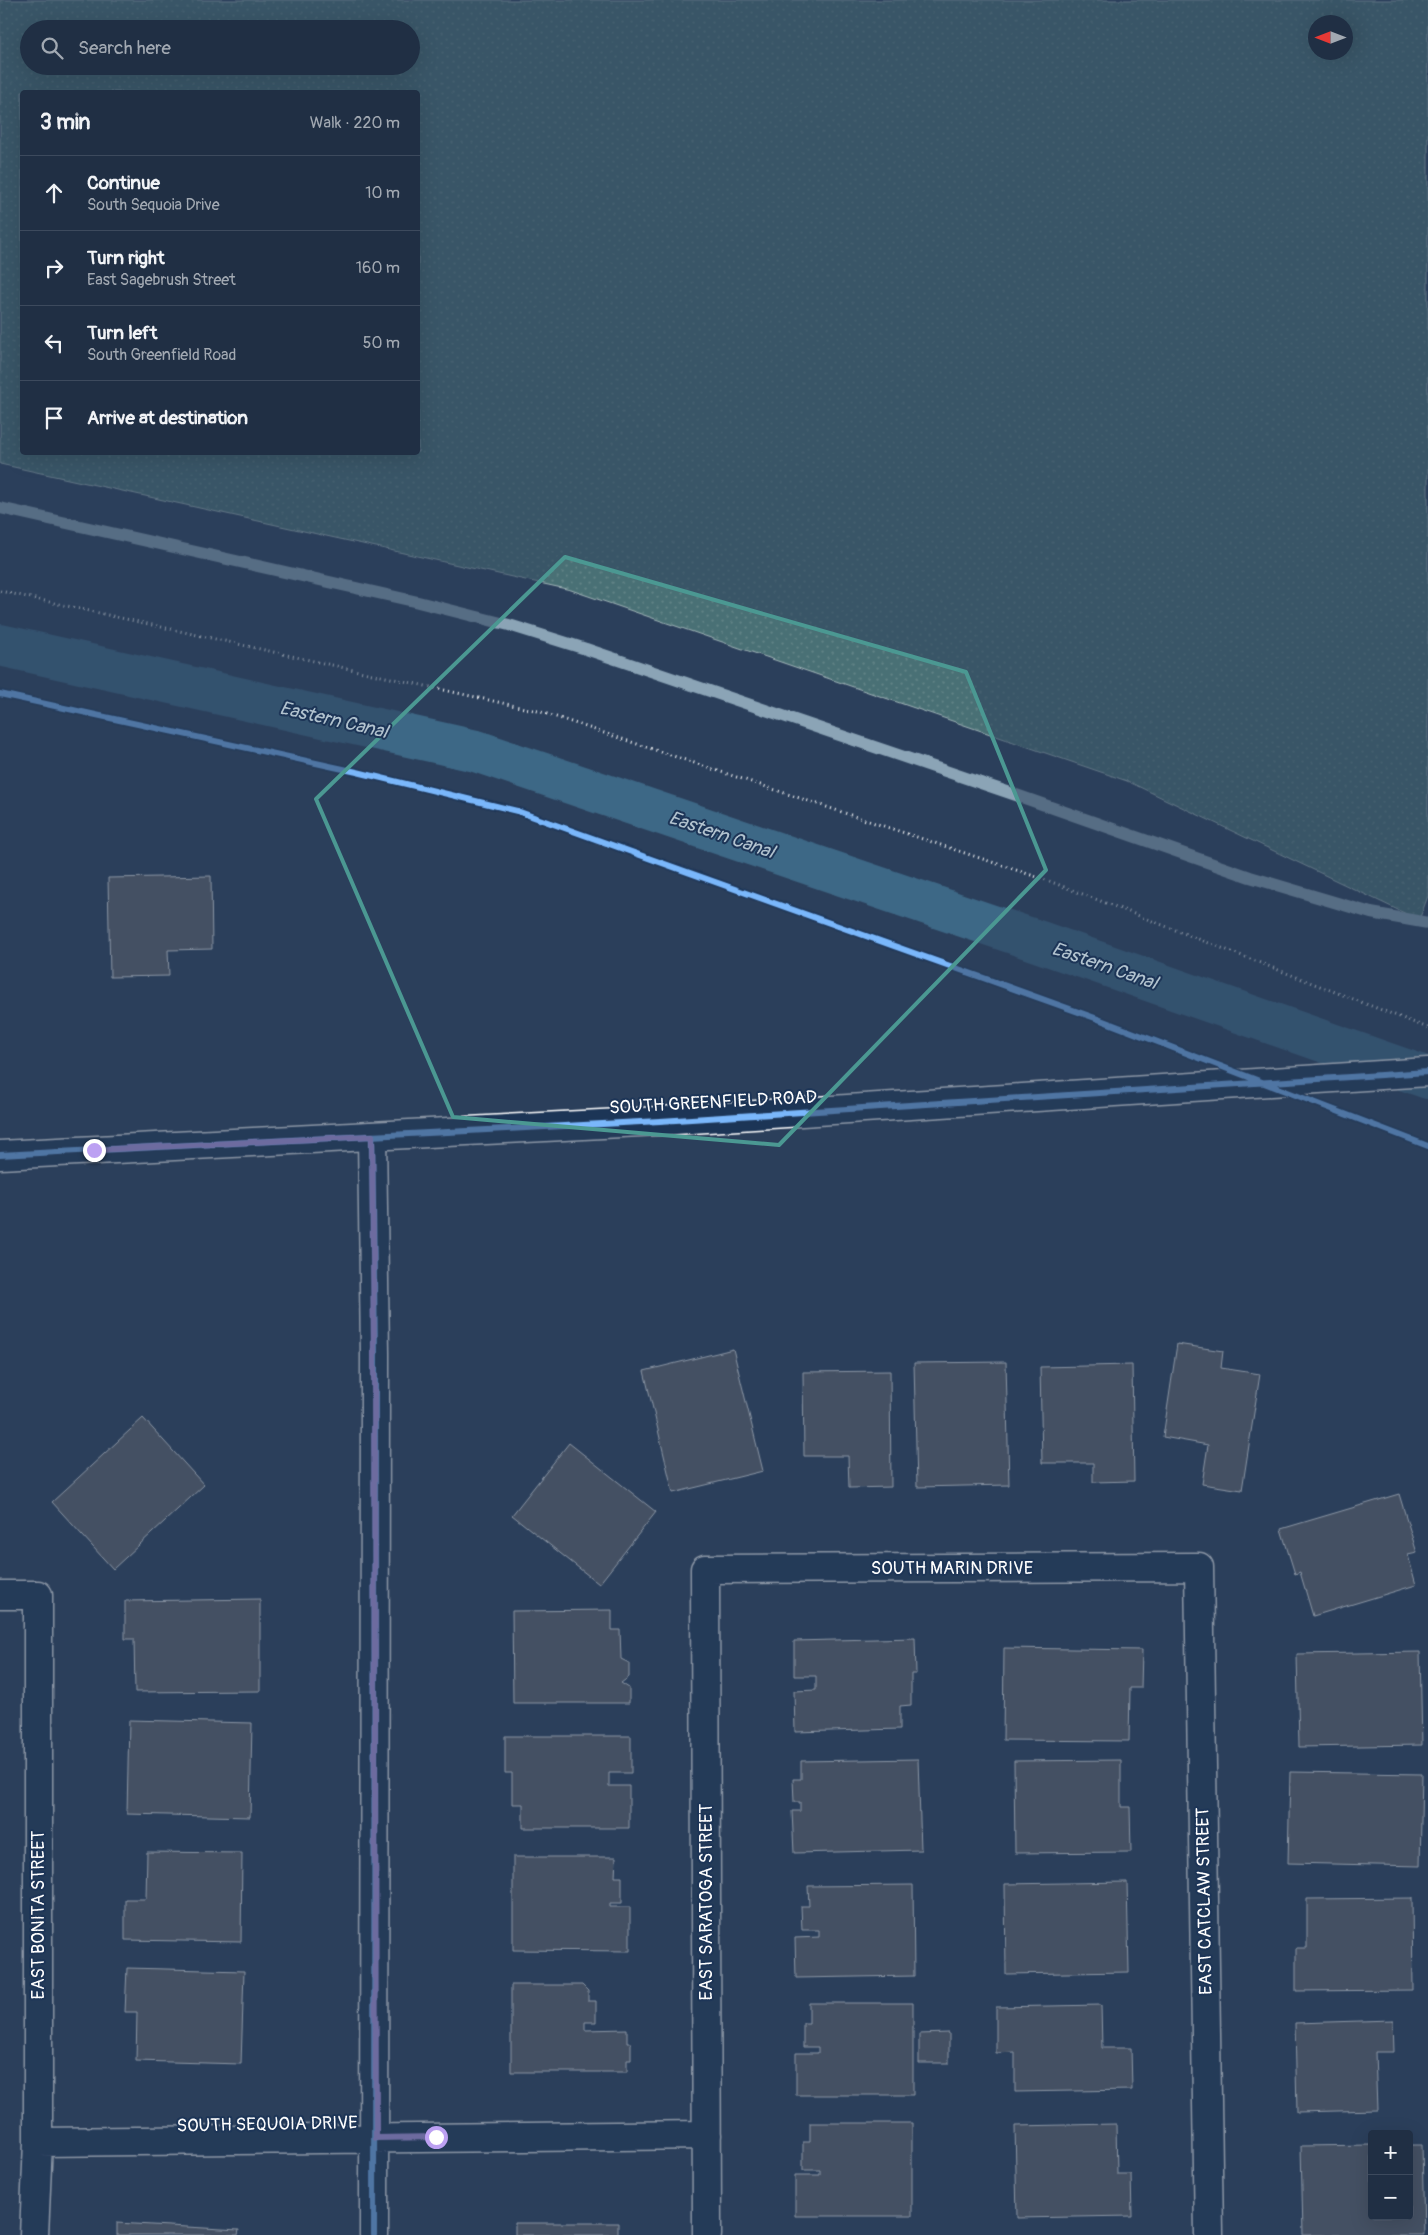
<!DOCTYPE html>
<html lang="en">
<head>
<meta charset="utf-8">
<style>
  body { margin:0; font-family:Pangolin,sans-serif; background:#2d3b4f; color:#f1f3f6 }
  .controls { position:absolute; right:15px; bottom:15px; display:grid; overflow:hidden; border-radius:5px; box-shadow:0 5px 20px #0002 }
  .controls button { width:45px; height:45px; display:grid; place-items:center; padding:0; border:0; border-bottom:1px solid #3d4a5d; background:#202f44; color:#f1f3f6; font:25px sans-serif }
  .compass { position:absolute; left:1308px; top:15px; width:45px; height:45px; border-radius:50%; background:#202f44; box-shadow:0 5px 20px #0002; rotate:270deg }
  .stop { position:absolute; width:15px; height:15px; margin:-11px; border:4px solid #bca0f2; border-radius:50%; background:#fff }
  .stop.end { background:#bca0f2; border-color:#fff; box-shadow:0 1px 5px #0008 }
  .list { margin:0; padding:0; list-style:none }
  h2 { display:flex; justify-content:space-between; align-items:center; height:65px; margin:0; padding:0 20px; font-size:21px }
  h2 small { font-size:16px; font-weight:400; color:#a2a9b2 }
  .list li { display:grid; grid-template-columns:32px 1fr auto; gap:15px; align-items:center; box-sizing:border-box; height:75px; padding:0 20px; border-top:1px solid #3d4a5d }
  .list b { display:block; font-size:19px; white-space:nowrap }
  .list p { margin:0; font-size:16px; white-space:nowrap; color:#a2a9b2 }
  .list em { font-size:16px; font-style:normal; color:#a2a9b2 }
  .icon { flex:none; width:28px; height:28px; fill:none; stroke:currentColor; stroke-width:2; stroke-linecap:round; stroke-linejoin:round }
  .map { position:relative; flex:none; width:1428px; height:2235px; overflow:hidden }
  .search { position:absolute; background:#202f44; box-shadow:0 5px 20px #0002; left:20px; top:20px; width:400px; height:55px; display:flex; align-items:center; gap:12px; box-sizing:border-box; padding:0 18px; border-radius:28px; color:#a2a9b2; font-size:19px }
  .panel { position:absolute; background:#202f44; box-shadow:0 5px 20px #0002; left:20px; top:90px; width:400px; height:365px; border-radius:5px }
  .map>svg:first-child { display:block }
  .grass { fill:url(#grass-dots); stroke:#a4b8ba; fill-rule:evenodd }
  .lines { fill:none; stroke-linecap:round; stroke-linejoin:round }
  .stream { stroke:#8ba4b6; stroke-width:12 }
  .canal { stroke:#3e6886; stroke-width:42 }
  .building { fill:#63656d; stroke:#fff }
  .minor-casing { stroke:#fff; stroke-width:31 }
  .major-casing { stroke:#fff; stroke-width:31 }
  .path { stroke:#fff; stroke-width:3; stroke-dasharray:1 4; stroke-linecap:butt }
  .minor { stroke:#1d3557; stroke-width:28 }
  .major { stroke:#1d3557; stroke-width:28 }
  .cycleway-casing { stroke:#1d3557; stroke-width:9 }
  .cycleway { stroke:#7ab7fb; stroke-width:6 }
  .route { stroke:#bca0f2; stroke-width:6 }
  .marked { fill:none; stroke:#4b9892; stroke-width:4; stroke-linejoin:round }
  .labels { text-anchor:middle; stroke-width:4; stroke-linejoin:round; paint-order:stroke }
  .street-label { font-size:18px; fill:#fff; stroke:#1d3557 }
  .water-label { font-size:19px; font-style:italic; fill:#b2c3cf; stroke:#1d3557 }
</style>
</head>
<body>
<div class="map">
<svg width="1428" height="2235" viewBox="0 0 1428 2235">
  <defs>
    <pattern id="grass-dots" width="8" height="8" patternUnits="userSpaceOnUse" patternTransform="scale(1.25)"><rect width="8" height="8" fill="#497074"/><path d="M2 2h.1M6 6h.1" fill="none" stroke="#648589" stroke-width="1.8" stroke-linecap="round"/></pattern>
  </defs>
  <rect width="100%" height="100%" fill="#2b3f5b"/>
  <filter id="ink" filterUnits="userSpaceOnUse"><feTurbulence type="fractalNoise" baseFrequency=".02" numOctaves="2"/><feDisplacementMap in="SourceGraphic" scale="10" xChannelSelector="R" yChannelSelector="G"/><feConvolveMatrix kernelMatrix="1 2 1 2 8 2 1 2 1" color-interpolation-filters="sRGB"/></filter>
  <g filter="url(#ink)">
    <path class="grass" d="M0,0H1428V896L1419,920L1127,781L571,590L0,464ZM1316,22H1346V52H1316ZM29,29H411V66H29ZM22,92H418V452H22Z"/>
    <g class="lines">
      <path class="stream" d="M0,508L418,602L509,625L586,649L1019,796L1250,877L1371,913L1428,923"/>
      <path class="canal" d="M0,645L476,751L1040,942L1428,1078"/>
    </g>
    <path class="building" d="M211,876L212,949L168,950L169,976L110,977L108,878Z
      M1177,1344L1223,1351L1221,1368L1260,1374L1242,1490L1202,1484L1208,1445L1163,1437Z
      M733,1349L763,1471L673,1493L644,1371Z
      M1006,1362L1009,1485L917,1487L914,1363Z
      M1132,1365L1134,1481L1093,1482V1463H1042L1040,1367Z
      M890,1371L891,1487L849,1488L848,1456H804L803,1372Z
      M143,1418L204,1485L113,1569L52,1502Z
      M569,1443L656,1512L599,1584L512,1515Z
      M1399,1494L1417,1553L1408,1555L1416,1585L1313,1616L1300,1572L1295,1574L1281,1529Z
      M260,1599V1691L135,1692L134,1639H125V1601Z
      M612,1610V1630H620L621,1659L629,1663V1677L621,1683L629,1688V1703H513L512,1611Z
      M915,1638L916,1674H911V1705L900,1706V1729L795,1732L794,1691L816,1690V1676H794V1641Z
      M1004,1648L1142,1650L1141,1688H1130L1129,1741L1003,1740Z
      M1420,1652L1422,1745L1299,1747L1297,1654Z
      M129,1720L252,1723L250,1817L127,1814Z
      M505,1736H631V1773H609V1786H629V1828H523V1804H512V1773H505Z
      M918,1759L921,1850L794,1853L792,1811H800V1802H794L793,1779H801V1761Z
      M1121,1760V1807H1130L1131,1852L1015,1853L1014,1761Z
      M1290,1772L1422,1774L1420,1866L1288,1863Z
      M147,1852L242,1853L241,1942L125,1940V1899H146Z
      M513,1857H616L615,1877H622V1903H610V1907H630V1951L513,1950Z
      M1127,1882L1129,1972L1006,1974L1005,1884Z
      M913,1885L914,1976L796,1978L795,1938L819,1937V1930H802L801,1906H809L808,1886Z
      M1412,1898L1413,1990L1296,1991V1948H1307V1899Z
      M127,1968L244,1971L241,2064L136,2061L137,2012H125Z
      M511,1985H582L588,1991V2001H596V2022H585V2030L627,2029V2043H631V2060H627V2072H511Z
      M809,2003H913V2095H796V2053H818V2047H803V2023H809Z
      M1101,2005L1102,2048H1131L1132,2090L1015,2092V2052L996,2053V2007Z
      M1393,2020L1394,2052H1375L1377,2110L1297,2112L1295,2023Z
      M949,2033V2063H919V2034Z
      M810,2123H912V2216H795V2175H820V2170H803V2142H810Z
      M1116,2124L1117,2174H1131L1132,2216L1017,2218L1015,2126Z
      M1372,2145V2216H1409V2145H1422L1424,2235H1303L1301,2146Z
      M117,2223L239,2230L238,2235H117Z
      M515,2223H618V2235H515Z"/>
    <g class="lines">
      <g class="minor-casing">
        <path id="minor" d="M372,1136L375,1354L374,2235
          M0,1595H38V2142L34,2235
          M38,2142L707,2135
          M707,2235L705,1569L1199,1567L1209,2235"/>
      </g>
      <g class="major-casing">
        <path id="major" d="M0,1155L660,1121L1428,1072"/>
      </g>
      <path class="path" d="M0,591L538,711L1049,881L1428,1028
        M0,694L357,772L517,811L1098,1019
        M1412,1139L1428,1146"/>
      <use href="#minor" class="minor"/>
      <use href="#major" class="major"/>
      <g class="cycleway-casing">
        <path id="cycleway" d="M0,694L357,772L517,811L1098,1019L1428,1146
          M372,1136L375,1354L374,2235
          M0,1155L660,1121L1428,1072"/>
      </g>
      <use href="#cycleway" class="cycleway"/>
    </g>
  </g>
  <g class="lines" filter="url(#ink)">
    <path class="route" d="M94,1150L372,1136L374,1354L376,2138L436,2137"/>
  </g>
  <path d="M0 0H1428V2235H0ZM565,557L966,672L1046,870L779,1145L453,1117L316,799Z" fill="#2b3f5b" fill-opacity=".55" fill-rule="evenodd"/>
  <path class="marked" d="M565,557L966,672L1046,870L779,1145L453,1117L316,799Z"/>
  <g class="labels">
    <g class="street-label">
      <text transform="translate(713 1102) rotate(-3)" y="6">SOUTH GREENFIELD ROAD</text>
      <text x="952" y="1574">SOUTH MARIN DRIVE</text>
      <text transform="translate(1204 1901) rotate(-91)" y="6">EAST CATCLAW STREET</text>
      <text transform="translate(706 1902) rotate(-90)" y="6">EAST SARATOGA STREET</text>
      <text transform="translate(38 1915) rotate(-90)" y="6">EAST BONITA STREET</text>
      <text transform="translate(267 2124) rotate(-1)" y="6">SOUTH SEQUOIA DRIVE</text>
    </g>
    <g class="water-label">
      <text transform="translate(334 719) rotate(13)" y="7">Eastern Canal</text>
      <text transform="translate(722 834) rotate(19)" y="7">Eastern Canal</text>
      <text transform="translate(1105 965) rotate(19)" y="7">Eastern Canal</text>
    </g>
  </g>
</svg>
<div class="controls">
<button>+</button>
<button>−</button>
</div>
<svg class="compass" viewBox="-18 -18 36 36"><path d="M0-13l5 13h-10z" fill="#e53935"/><path d="M0 13l5-13h-10z" fill="#a2a9b2"/></svg>
<div class="stop" style="left:436px;top:2137px"></div>
<div class="stop end" style="left:94px;top:1150px"></div>
<div class="search"><svg class="icon" aria-label="search" viewBox="0 0 24 24"><circle cx="10" cy="10" r="6"/><path d="M15 15l6 6"/></svg>Search here</div>
<section class="panel">
<h2>3 min<small>Walk · 220 m</small></h2>
<ul class="list">
<li><svg class="icon" aria-label="ahead" viewBox="0 0 24 24"><path d="M12 20V5M6 11l6-6 6 6"/></svg><div><b>Continue</b><p>South Sequoia Drive</p></div><em>10 m</em></li>
<li><svg class="icon" aria-label="right" viewBox="0 0 24 24"><path d="M7 20v-9h11M14 6l5 5-5 5"/></svg><div><b>Turn right</b><p>East Sagebrush Street</p></div><em>160 m</em></li>
<li><svg class="icon" aria-label="left" viewBox="0 0 24 24"><path d="M17 20v-9H6M10 6l-5 5 5 5"/></svg><div><b>Turn left</b><p>South Greenfield Road</p></div><em>50 m</em></li>
<li><svg class="icon" aria-label="arrive" viewBox="0 0 24 24"><path d="M6 21V4h12l-3 4 3 4H6"/></svg><div><b>Arrive at destination</b></div></li>
</ul>
</section>
</div>
</body>
</html>
